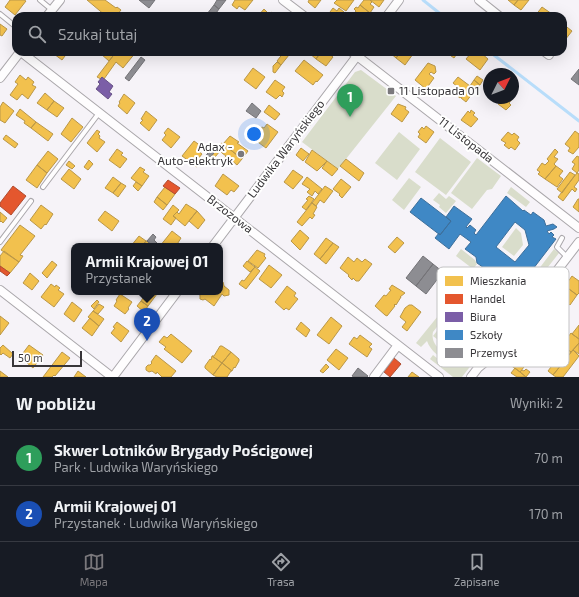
<!DOCTYPE html>
<html lang="pl">
<head>
<meta charset="utf-8">
<style>
  body { margin:0; font-family:"Exo 2",sans-serif; background:#20242c; color:#f1f3f6 }
  .compass { position:absolute; left:483px; top:68px; width:36px; height:36px; border-radius:50%; background:#171b24; box-shadow:0 4px 16px #0002; rotate:48deg }
  .scale { position:absolute; left:12px; bottom:10px; width:70px; box-sizing:border-box; padding-left:4px; border:2px solid #383639; border-top:0; font-size:11px; line-height:14px; white-space:nowrap; color:#383639; -webkit-text-stroke:3px #fff; paint-order:stroke }
  .you { position:absolute; left:254px; top:134px; width:14px; height:14px; margin:-10px; border:3px solid #fff; border-radius:50%; background:#1a73e8; box-shadow:0 0 0 6px #1a73e833 }
  .badge { display:grid; place-items:center; width:26px; height:26px; border-radius:50%; background:#7a787c; color:#fff; font-size:13px; font-weight:700 }
  .pin { position:absolute; translate:-50% -33px; filter:drop-shadow(0 1px 2px #0008) }
  .pin::after { content:''; position:absolute; top:21px; width:14px; height:12px; background:inherit; clip-path:polygon(0 0,100% 0,50% 100%) }
  .popup { position:absolute; left:71px; top:243px; width:152px; height:52px; box-sizing:border-box; display:grid; place-content:center; border-radius:8px; background:#171b24; filter:drop-shadow(0 1px 3px #0005); font-size:13px; white-space:nowrap; color:#9ea1a6 }
  .popup b { font-size:15px; color:#f1f3f6 }
  .popup::after { content:''; position:absolute; left:50%; top:100%; margin-left:-8px; border:8px solid transparent; border-top-color:#171b24 }
  .list { margin:0; padding:0; list-style:none }
  h2 { display:flex; justify-content:space-between; align-items:center; height:52px; margin:0; padding:0 16px; font-size:17px }
  h2 small { font-size:13px; font-weight:400; color:#9ea1a6 }
  .list li { display:grid; grid-template-columns:26px 1fr auto; gap:12px; align-items:center; box-sizing:border-box; height:56px; padding:0 16px; border-top:1px solid #363941 }
  .list b { display:block; font-size:15px; white-space:nowrap }
  .list p { margin:0; font-size:13px; white-space:nowrap; color:#9ea1a6 }
  .list em { font-size:13px; font-style:normal; color:#9ea1a6 }
  .icon { flex:none; width:22px; height:22px; fill:none; stroke:currentColor; stroke-width:2; stroke-linecap:round; stroke-linejoin:round }
  .map { position:relative; flex:none; width:579px; height:377px; overflow:hidden }
  .search { position:absolute; background:#171b24; box-shadow:0 4px 16px #0002; left:12px; right:12px; top:12px; height:44px; display:flex; align-items:center; gap:10px; box-sizing:border-box; padding:0 14px; border-radius:12px; color:#9ea1a6; font-size:15px }
  .sheet { height:164px; background:#171b24 }
  nav { display:flex; justify-content:space-around; align-items:center; box-sizing:border-box; height:56px; border-top:1px solid #363941; background:#171b24; font-size:11px; color:#9ea1a6 }
  nav a { display:grid; justify-items:center; gap:2px }
  nav .on { color:#7a787c }
  .map>svg:first-child { display:block }
  .green { fill:#d9ddcb; fill-rule:evenodd }
  .homes { fill:#f2c14e; stroke:#ba9748 }
  .shops { fill:#e4572e; stroke:#b04d31 }
  .offices { fill:#7b5ea7; stroke:#675286 }
  .schools { fill:#3f88c5; stroke:#3d6f9b; fill-rule:evenodd }
  .industry { fill:#8d8d92; stroke:#747377 }
  .lines { fill:none; stroke-linecap:round; stroke-linejoin:round }
  .stream { stroke:#b8ddfa; stroke-width:3 }
  .service-casing { stroke:#aaa7ab; stroke-width:6 }
  .minor-casing { stroke:#aaa7ab; stroke-width:10 }
  .service { stroke:#fefdfe; stroke-width:4 }
  .minor { stroke:#fefdfe; stroke-width:8 }
  .poi-dot { fill:#7a787c; stroke:#fff; stroke-width:1.5 }
  .labels { text-anchor:middle; stroke-width:4; stroke-linejoin:round; paint-order:stroke }
  .poi-label { font-size:12px; fill:#383639; stroke:#fff; text-anchor:start }
  .street-label { font-size:12px; fill:#383639; stroke:#fff }
  .key { fill:#fff; stroke:#c3c3c4; stroke-width:1 }
  .key-label { font-size:11px; fill:#383639 }
</style>
</head>
<body>
<div class="map">
<svg width="579" height="377" viewBox="0 0 579 377">
  <rect width="100%" height="100%" fill="#f6f3f8"/>
  <path class="green" d="M361,70L396,96L338,169L302,142L355,72Z
    M399,132L420,149L397,180L375,163Z
    M440,138L471,162L446,195L415,172Z
    M477,158L501,176L492,189L487,190L472,209L451,193Z
    M409,178L421,187L404,210L392,200Z
    M511,187L530,202L526,207L507,193Z
    M439,193L446,199L449,196L456,201L446,213L439,207L440,205L433,200Z
    M516,228L521,233L523,245L514,256L502,247Z
    M461,249L475,260L477,264L473,269L456,256Z
    M554,249L559,253L526,295L522,291Z
    M473,273L477,277L471,284L480,287L491,295L495,303L496,308L492,317L463,355C449,366 432,355 427,341L421,347L416,343ZM471,290C481,291 491,301 489,311L458,350L455,353L489,309L467,292L433,336L455,353C443,356 430,344 433,332L462,295L467,292Z
    M481,277L487,282L490,279L515,298L486,337L490,341L462,377H453L430,359L433,355C440,361 448,365 458,361C465,358 494,323 497,315C499,311 499,306 498,302C496,292 485,287 478,281Z"/>
  <path class="homes" d="M10,0H24L26,1L15,15L5,7Z
    M87,0H105L116,8L117,7L121,10L116,16L112,14L110,16H106Z
    M235,0H253L245,10L239,6L237,9L232,5Z
    M309,0H321L315,8L308,2Z
    M337,0H354L346,11L334,3Z
    M364,0H370L372,2L370,4L374,7L370,13L360,5Z
    M370,0H384L379,7Z
    M508,0H518L514,5Z
    M518,0H529L521,10L514,5Z
    M360,5L370,13L367,16H352L356,11L354,9L356,7L358,8Z
    M542,7L552,14L551,16H535Z
    M333,8L337,11L339,8L344,12L342,15L343,16H327Z
    M264,9L269,14L271,12L276,16H258Z
    M0,24L7,29L2,36L0,35Z
    M563,24L572,31L565,40L563,38Z
    M56,52H68L62,60L54,54Z
    M102,52H116L109,61L101,54Z
    M116,52H136L123,68L116,62L104,79L102,77L101,79L97,77Z
    M284,52L289,55L281,65L277,61Z
    M308,52H321L316,59Z
    M321,52H327L333,57L326,66L316,59Z
    M389,52H401L396,58Z
    M401,52H411L413,54L405,65L396,58Z
    M447,52H458L454,58L447,53Z
    M472,52H480L488,59L480,70L466,59Z
    M304,60L323,75L317,82L316,81L313,85L295,71Z
    M277,62L281,65L275,73L273,72V66Z
    M428,63L435,66L436,72L434,74L431,72L429,74L434,78L426,89L415,80Z
    M253,68L265,77L256,89L244,80Z
    M20,75L26,80L28,77L34,82L32,85L36,87L28,99L22,94L17,100L10,95L18,84L15,82Z
    M477,76L483,80L480,85L474,80Z
    M458,77L470,86L460,98L455,94L459,88L453,83Z
    M275,80L285,87L282,91L284,93L282,97L280,95L276,99L266,92Z
    M474,80L480,85L475,90L470,86Z
    M470,86L475,90L466,102L461,98Z
    M45,93L54,101L47,110L37,103Z
    M124,94L135,103L127,114L118,106L120,103L119,102Z
    M502,98L512,99L509,103L511,105L506,110L498,104Z
    M54,101L64,108L57,117L47,110Z
    M3,102L14,111L5,123L0,120V107Z
    M398,104L406,107L405,109L409,112L402,122L391,114Z
    M269,105L280,114L275,120L264,112Z
    M20,109L36,122L31,128L24,123L25,121L16,115Z
    M471,110L475,113L473,115L478,119L471,127L461,120L468,111L470,113Z
    M146,111L157,120L149,131L140,123L143,120L141,119Z
    M72,118L83,127L71,142L61,134Z
    M36,122L53,134L48,141L31,128Z
    M267,124L278,132L266,148L255,140L258,136L256,134L258,130L262,127L264,128Z
    M426,126L434,132L426,143L418,137L420,134L418,132L422,127L424,129Z
    M168,128L180,137L171,148L162,140L166,135L164,133Z
    M97,130L100,132L98,134L100,136L99,138L105,142L97,152L87,143Z
    M575,131L579,134V147L573,154L568,151L570,148L565,144Z
    M508,132L512,135L514,133L519,137L517,140L520,143L515,150L511,147L509,149L504,145L506,143L501,140Z
    M6,135L18,144L15,148L3,139Z
    M230,136L239,142L237,143L248,151L242,159L223,144Z
    M194,141L201,146L198,151L202,154L198,159L201,162L197,167L182,156Z
    M221,143L227,147L222,153L220,151L211,162L208,160Z
    M227,147L242,159L237,165L230,159L228,162L224,159L226,156L222,153Z
    M301,148L309,154L303,161L296,155Z
    M117,149L123,153L121,155L127,159L120,168L109,160Z
    M555,149L558,152L554,157L558,159L554,164L556,166L545,179L538,174L540,172L537,170L542,163L545,165L549,161L547,159Z
    M312,150L327,161L317,171L305,162Z
    M48,151L58,159L47,173L37,165Z
    M577,156L579,157V170L577,173L572,169L575,164L572,162Z
    M346,159L364,173L359,181L340,166Z
    M89,160L93,164L88,170L84,167Z
    M69,161L75,166L72,169L66,165Z
    M327,161L338,169L332,176L322,168Z
    M37,165L47,173L37,188L26,180Z
    M556,166L563,171L559,176L563,179L557,187L545,179Z
    M140,167L145,170L143,172L149,176L142,186L131,178Z
    M69,169L81,179L74,189L61,179Z
    M293,170L303,177L293,189L284,182Z
    M570,172L575,175L562,193L557,189Z
    M577,173L579,174V180L574,187L577,189L575,192L572,189L563,201L558,197Z
    M223,174L239,186L234,192L231,190L227,195L215,186Z
    M113,177L121,183L113,193L105,188Z
    M307,177L322,189L318,194L315,191L312,196L307,192L310,189L302,184Z
    M341,179L351,187L342,198L339,195L340,194L333,189Z
    M136,182L142,186L138,191L133,186Z
    M121,183L126,186L118,197L113,193Z
    M325,186L333,191L324,203L320,200L316,206L312,203Z
    M165,187L175,194L167,205L157,197Z
    M309,196L314,199L306,210L302,207L308,200L306,199Z
    M157,197L167,205L163,210L154,202Z
    M578,199H579V212L573,207Z
    M312,203L317,207L313,214L315,215L312,219L310,217L302,226L297,222Z
    M186,204L197,211L185,226L173,216L177,212L179,214Z
    M41,205L53,214L46,225L45,224L41,229L30,220Z
    M173,205L179,210L173,216L176,218L171,225L163,219Z
    M105,211L119,221L112,231L98,220Z
    M197,211L205,220L198,229L189,221Z
    M0,212L7,218L3,223L1,221L0,222Z
    M20,225L35,236L20,255L23,256L19,262L1,250Z
    M300,230L309,238L300,250L291,241Z
    M172,231L181,238L176,246H160Z
    M139,236L146,241L142,246H131Z
    M397,237L404,243L395,253L388,247Z
    M326,238L333,243L320,259L314,254Z
    M146,241H147L153,246H142Z
    M333,243L339,247L326,264L320,259Z
    M257,250L265,254L264,256L266,258L258,268L248,261Z
    M4,251L19,262L10,273L0,266V256Z
    M348,257L354,262L357,258L362,262L365,259L372,264L359,281H356L353,278L352,280L348,276L349,275L340,268Z
    M52,261L57,265L47,278L42,273Z
    M247,261L255,267L250,272L243,266Z
    M269,265L282,275L271,288L259,279Z
    M254,266L260,271L246,289L239,284L242,280L244,281L255,267Z
    M30,273L39,281L32,290L23,283Z
    M572,276L579,281V293L577,295L565,286Z
    M220,282H223L224,286L229,290V295L224,296L222,294L214,306L205,299L203,300L200,299V295L198,294L199,292H220Z
    M51,284L55,287L56,285L60,288L58,290L64,294L54,307L41,297Z
    M392,285L405,293L400,297H401L396,305L395,304L394,305L395,306L387,316L385,315L375,306L384,295L386,296L391,290L389,289Z
    M287,286L296,293L294,296L298,299L289,310L286,308L284,310L275,302Z
    M565,286L577,295L570,305L558,295Z
    M147,292H154L157,294L148,306L141,301Z
    M120,294L132,302L128,308L129,309L125,314L114,306L117,301L116,300Z
    M97,300L99,302L94,309L91,306Z
    M141,301L148,306L144,312L137,306Z
    M72,302L82,310L74,322L64,314Z
    M99,304L104,307L98,314L93,311Z
    M551,304L562,313L555,321L544,312Z
    M409,305H412L421,312L407,331L402,327L406,322L400,317L405,308Z
    M93,311L104,319L99,326L88,317Z
    M544,312L555,321L549,330L538,321Z
    M0,316L9,323L0,335Z
    M331,317L342,326L329,344L317,335Z
    M90,318L99,326L92,336L82,328Z
    M117,322L129,331L121,342L111,333L115,328L113,327Z
    M301,322L310,330L306,337L296,329Z
    M579,325V339L572,334Z
    M533,327L546,336L539,345L527,335Z
    M571,333L579,339V343L571,352L562,345Z
    M171,334L192,351L182,363L164,349L166,347L159,342L164,336L167,338Z
    M360,335L372,344L369,347L372,349L367,357L349,344L354,337L357,339Z
    M526,335L538,344L531,353L520,345Z
    M579,343V354L573,350Z
    M3,345L13,354L10,358L3,353L1,355L0,354V348Z
    M29,345L43,355L33,368L20,357Z
    M220,346H222L231,352L222,363L212,356H214Z
    M565,347L571,352L562,364L556,358Z
    M336,349L348,358L339,370L327,360Z
    M573,350L579,356L563,377H556L553,375Z
    M62,352L70,358L55,376L54,375L52,377H43Z
    M231,352L239,359V361L235,368L234,367L232,371L222,363Z
    M514,352L528,362L520,372L506,362Z
    M156,355L176,371L171,377H162L157,372L156,374L152,371L149,372L146,370V367L148,365H150L152,363L151,362Z
    M212,356L222,363L213,375L205,368V366L210,359L211,360Z
    M557,359L562,364L553,375L548,371Z
    M222,363L232,371H231L227,377H217L213,375Z
    M326,364L329,367L323,373L320,371Z
    M515,368L520,372L526,377H517L511,373Z
    M526,369L530,372L526,377L520,372L522,370L524,371Z
    M0,371L8,377H0Z
    M78,371L86,377H74Z
    M412,372L419,377H408Z"/>
  <path class="shops" d="M168,180L180,188L175,194L163,186Z
    M13,186L26,196L11,215L0,206V203Z
    M0,266L10,273L7,276L0,271Z
    M394,358L401,364L390,377L384,372Z"/>
  <path class="offices" d="M102,77L113,86L109,92L112,94L108,99L96,89L100,84L98,82Z"/>
  <path class="schools" d="M506,196L523,211L524,210L531,215L533,212L544,220L546,226L553,224L557,227L554,229L547,231L549,234L551,232L554,235L552,237L556,239L520,286L495,268L487,278L481,272L484,268L477,263L476,257L465,249L471,242L460,234L449,249L435,238L439,233L440,235L451,221L446,217L454,206L472,219L466,227L467,228L470,225L476,230L474,233L476,235ZM515,222L525,230L529,245L515,262L496,247Z
    M421,198L451,221L440,235L410,212Z"/>
  <path class="industry" d="M139,0H155L149,8Z
    M217,0H226L219,9L214,5Z
    M214,5L219,9L214,16H209L207,14Z
    M141,57L145,60L129,81L125,78Z
    M579,69V85L571,79Z
    M252,103L261,111L256,118L246,111Z
    M210,150L214,153L208,160L205,157Z
    M153,234L156,237L154,240L160,246H153L147,241Z
    M423,256L433,264L416,286L406,278Z
    M433,264L443,272L426,294L416,286Z
    M358,368L368,376L367,377H354L352,376Z"/>
  <g class="lines">
    <path class="stream" d="M423,0L443,16
      M490,52L579,121"/>
    <g class="service-casing">
      <path id="service" d="M40,0L52,10
        M0,14L16,27
        M43,187L99,113
        M562,238L557,247L567,257
        M0,242L31,201
        M496,277L531,304"/>
    </g>
    <g class="minor-casing">
      <path id="minor" d="M283,0L304,16
        M479,0L499,16
        M47,16L60,0
        M387,16L399,0
        M21,52L439,377
        M352,52L579,228
        M545,52L549,55
        M0,78L20,52
        M213,246L360,52
        M0,290L112,377
        M113,377L177,292
        M374,377L398,345
        M471,377L478,368L489,359L579,242"/>
    </g>
    <use href="#service" class="service"/>
    <use href="#minor" class="minor"/>
  </g>
  <g class="poi-dot">
    <rect x="387" y="87" width="8" height="8" rx="2"/>
    <circle cx="241" cy="154" r="4"/>
  </g>
  <g class="labels">
    <g class="poi-label">
      <text x="399" y="95">11 Listopada 01</text>
      <text x="233" y="151" text-anchor="end">Adax -<tspan x="233" dy="14">Auto-elektryk</tspan></text>
    </g>
    <g class="street-label">
      <text transform="translate(466 140) rotate(38)" y="4">11 Listopada</text>
      <text transform="translate(286 149) rotate(-53)" y="4">Ludwika Waryńskiego</text>
      <text transform="translate(230 214) rotate(38)" y="4">Brzozowa</text>
    </g>
  </g>
  <rect x="437" y="267" width="132" height="100" rx="6" class="key"/>
  <rect x="445" y="276" width="18" height="10" fill="#f2c14e"/>
  <rect x="445" y="294" width="18" height="10" fill="#e4572e"/>
  <rect x="445" y="312" width="18" height="10" fill="#7b5ea7"/>
  <rect x="445" y="330" width="18" height="10" fill="#3f88c5"/>
  <rect x="445" y="348" width="18" height="10" fill="#8d8d92"/>
  <g class="key-label">
    <text x="470" y="285">Mieszkania</text>
    <text x="470" y="303">Handel</text>
    <text x="470" y="321">Biura</text>
    <text x="470" y="339">Szkoły</text>
    <text x="470" y="357">Przemysł</text>
  </g>
</svg>
<svg class="compass" viewBox="-18 -18 36 36"><path d="M0-13l5 13h-10z" fill="#e53935"/><path d="M0 13l5-13h-10z" fill="#9ea1a6"/></svg>
<div class="scale">50 m</div>
<div class="you"></div>
<div class="pin badge" style="left:350px;top:117px;background:#2e9e5b">1</div>
<div class="pin badge" style="left:147px;top:341px;background:#1a4fb4">2</div>
<div class="popup"><b>Armii Krajowej 01</b>Przystanek</div>
<div class="search"><svg class="icon" aria-label="search" viewBox="0 0 24 24"><circle cx="10" cy="10" r="6"/><path d="M15 15l6 6"/></svg>Szukaj tutaj</div>
</div>
<section class="sheet">
<h2>W pobliżu<small>Wyniki: 2</small></h2>
<ul class="list">
<li><span class="badge" style="background:#2e9e5b">1</span><div><b>Skwer Lotników Brygady Pościgowej</b><p>Park · Ludwika Waryńskiego</p></div><em>70 m</em></li>
<li><span class="badge" style="background:#1a4fb4">2</span><div><b>Armii Krajowej 01</b><p>Przystanek · Ludwika Waryńskiego</p></div><em>170 m</em></li>
</ul>
</section>
<nav>
<a class="on"><svg class="icon" aria-label="map" viewBox="0 0 24 24"><path d="M3 6l6-2 6 2 6-2v14l-6 2-6-2-6 2zM9 4v14M15 6v14"/></svg>Mapa</a>
<a><svg class="icon" aria-label="directions" viewBox="0 0 24 24"><path d="M12 3l9 9-9 9-9-9zM9 14v-3h6M13 9l2 2-2 2"/></svg>Trasa</a>
<a><svg class="icon" aria-label="saved" viewBox="0 0 24 24"><path d="M7 4h10v16l-5-4-5 4z"/></svg>Zapisane</a>
</nav>
</body>
</html>
